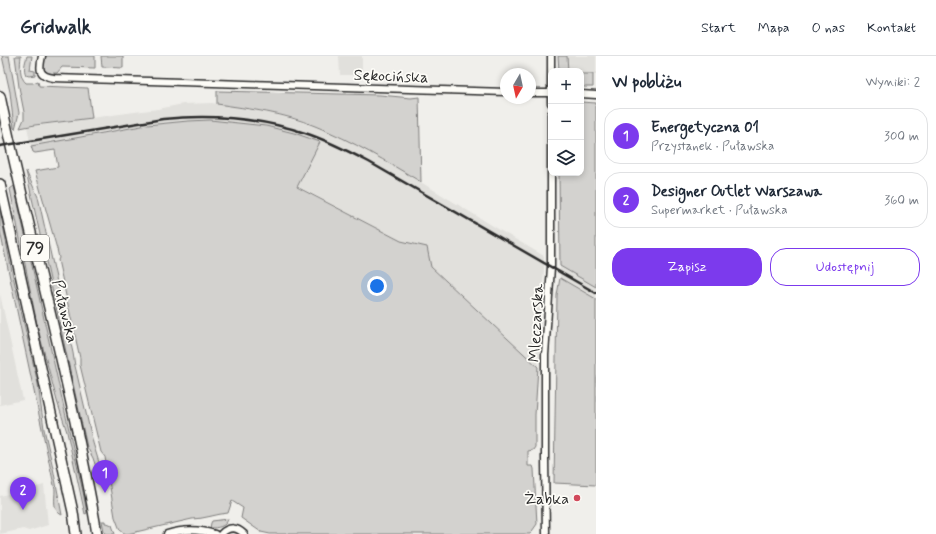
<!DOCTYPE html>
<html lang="pl">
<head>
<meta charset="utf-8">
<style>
  body { margin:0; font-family:Mynerve,sans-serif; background:#f2f2f3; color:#1f2937 }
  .controls { position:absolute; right:12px; top:12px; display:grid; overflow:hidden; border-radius:8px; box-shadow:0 2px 6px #0003 }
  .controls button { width:36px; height:36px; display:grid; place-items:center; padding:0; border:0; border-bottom:1px solid #e0e1e3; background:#fff; color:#1f2937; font:20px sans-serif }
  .compass { position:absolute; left:500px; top:12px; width:36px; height:36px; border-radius:50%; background:#fff; box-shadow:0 2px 6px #0003; rotate:189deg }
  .you { position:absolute; left:377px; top:230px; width:14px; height:14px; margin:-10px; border:3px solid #fff; border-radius:50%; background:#1a73e8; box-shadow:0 0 0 6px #1a73e833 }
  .badge { display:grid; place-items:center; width:26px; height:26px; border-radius:50%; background:#7c3aed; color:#fff; font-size:13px; font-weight:700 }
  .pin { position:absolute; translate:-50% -33px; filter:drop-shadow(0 1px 2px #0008) }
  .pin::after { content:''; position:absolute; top:21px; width:14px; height:12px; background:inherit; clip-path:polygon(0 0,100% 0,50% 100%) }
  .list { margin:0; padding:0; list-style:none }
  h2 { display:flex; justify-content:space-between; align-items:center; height:52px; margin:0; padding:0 16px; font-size:17px }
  h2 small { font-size:13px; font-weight:400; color:#747a83 }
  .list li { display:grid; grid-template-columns:26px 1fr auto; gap:12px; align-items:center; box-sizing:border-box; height:56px; margin:0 8px 8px; padding:0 8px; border:1px solid #e0e1e3; border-radius:16px }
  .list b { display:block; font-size:15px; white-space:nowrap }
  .list p { margin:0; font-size:13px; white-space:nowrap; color:#747a83 }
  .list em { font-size:13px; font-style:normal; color:#747a83 }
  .actions { display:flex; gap:8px; padding:12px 16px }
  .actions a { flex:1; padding:9px 0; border:1px solid #7c3aed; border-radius:16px; text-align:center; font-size:14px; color:#7c3aed }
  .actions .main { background:#7c3aed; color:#fff }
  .icon { flex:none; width:22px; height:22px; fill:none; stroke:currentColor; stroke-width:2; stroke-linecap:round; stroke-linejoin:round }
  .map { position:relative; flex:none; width:596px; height:478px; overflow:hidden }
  header { display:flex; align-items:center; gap:24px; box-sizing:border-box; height:56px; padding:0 20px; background:#fff; border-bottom:1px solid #e0e1e3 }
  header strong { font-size:19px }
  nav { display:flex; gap:22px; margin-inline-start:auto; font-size:14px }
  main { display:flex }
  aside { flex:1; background:#fff }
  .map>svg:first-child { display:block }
  .built { fill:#e1e0dc }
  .green { fill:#d3d2cf; stroke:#7f7e7d }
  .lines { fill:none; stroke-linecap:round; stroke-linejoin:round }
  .street-casing { stroke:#2b2b2b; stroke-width:9 }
  .primary-casing { stroke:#2b2b2b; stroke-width:12 }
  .street { stroke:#fdfcf7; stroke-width:6 }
  .primary { stroke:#fdfcf7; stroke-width:9 }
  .rail { stroke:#2b2b2b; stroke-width:2.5 }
  .poi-dot { fill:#d1495b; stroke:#fdfcf7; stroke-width:1.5 }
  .labels { text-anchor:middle; stroke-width:3.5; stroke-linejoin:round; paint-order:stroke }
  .shield { fill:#fdfcf7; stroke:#6a6a68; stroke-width:1 }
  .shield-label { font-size:15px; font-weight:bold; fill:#2b2b2b }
  .street-label { font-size:16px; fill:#2b2b2b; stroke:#fdfcf7 }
  .poi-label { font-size:16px; fill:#2b2b2b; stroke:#fdfcf7; text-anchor:end }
</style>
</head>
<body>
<header>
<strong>Gridwalk</strong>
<nav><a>Start</a><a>Mapa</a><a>O nas</a><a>Kontakt</a></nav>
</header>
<main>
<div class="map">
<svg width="596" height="478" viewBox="0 0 596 478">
  <rect width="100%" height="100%" fill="#f0efeb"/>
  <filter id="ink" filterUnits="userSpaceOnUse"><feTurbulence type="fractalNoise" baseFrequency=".025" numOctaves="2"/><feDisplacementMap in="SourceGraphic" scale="8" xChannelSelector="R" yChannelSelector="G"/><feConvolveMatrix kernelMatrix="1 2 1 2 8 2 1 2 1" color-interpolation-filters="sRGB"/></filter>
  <g filter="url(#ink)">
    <path class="built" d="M339,0H362V19H340Z
      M567,0H596V18H581V15H568Z
      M212,47L276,58L314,70L349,85L381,102L503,176L544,200V212L538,311L431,211L427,191L401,185L297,130L320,87L188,65L147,69L31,90L27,71L127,57L158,53L183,48Z
      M560,210L596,231V243L560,222Z
      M0,238L23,344L0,349Z
      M44,429L48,469L29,475L23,473L0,478V440Z"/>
    <path class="green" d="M2,0H9L19,57L15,73L14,72L10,36Z
      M15,0H21C20,8 19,21 26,27H33L38,25L39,30L88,32L92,62L35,69L20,72L24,63V56L19,31Z
      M27,0H32L30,14L35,15V19L29,20L26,19C23,13 25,7 27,0Z
      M44,0H95V12L62,11L57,17H53V19C41,16 43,10 44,0Z
      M101,0H123V12L102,11Z
      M558,0H567L568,15H559Z
      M581,18H593V31H581Z
      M217,35L380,39L411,42L419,41L421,126C387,106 353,85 315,70C284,57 250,53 217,48Z
      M581,46L596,47V231L560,210L559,117H581Z
      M210,64L266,70L294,77L320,86L297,131L401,185L427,191L431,211L538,311L535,359V391L533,394L528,395V410H533L534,413L537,468L530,478H270L261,476L241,462L243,452L232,445L228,457C216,458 204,463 192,463L127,478L124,477L120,474L115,461L105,401L101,396L80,309V302L58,204L59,202L57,193L35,115L58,111L55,94L35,97L33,96L31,90L147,69L188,65Z
      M26,115L38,141L52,204L73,297L75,310L93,387L101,413L97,414L93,402L87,391Z
      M14,130L83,436L87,457L85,458L67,376L57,345L38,273L10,133Z
      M0,154L12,216L38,328L44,373L53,412L62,459C52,455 55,443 55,434L0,175Z
      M560,222L596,243V429L554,427L557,239Z
      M228,463C226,471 217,472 210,472L211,467L212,465Z
      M102,465H105V467H107L112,469L115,478H107L104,475Z"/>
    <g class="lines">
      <g class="street-casing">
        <path id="street" d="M42,0C39,13 38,20 54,22L506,36
          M551,0V47
          M530,37H551
          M581,38L596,39
          M167,478C183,473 199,473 215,478
          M221,478C229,470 237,471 244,478
          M546,478L545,402V299L551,211V58"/>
      </g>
      <g class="primary-casing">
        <path id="primary" d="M0,40C25,162 59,282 83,404C88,428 93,453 97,478
          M0,128L73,456L76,478"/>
      </g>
      <use href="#street" class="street"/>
      <use href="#primary" class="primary"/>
      <path class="rail" d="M0,90L163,63C210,58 259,62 305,77C327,84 348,95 369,106L596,237"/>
    </g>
  </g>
  <circle class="poi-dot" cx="577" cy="442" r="4"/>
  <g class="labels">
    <rect class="shield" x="21" y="179" width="28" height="26" rx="3"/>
    <g class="shield-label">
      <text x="35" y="197">79</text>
    </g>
    <g class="street-label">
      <text transform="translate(391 19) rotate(2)" y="6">Sękocińska</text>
      <text transform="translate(66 255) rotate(76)" y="6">Puławska</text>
      <text transform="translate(535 267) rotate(-87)" y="6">Mleczarska</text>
    </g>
    <g class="poi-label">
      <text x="569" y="448">Żabka</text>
    </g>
  </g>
</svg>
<div class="controls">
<button>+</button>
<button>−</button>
<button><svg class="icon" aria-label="layers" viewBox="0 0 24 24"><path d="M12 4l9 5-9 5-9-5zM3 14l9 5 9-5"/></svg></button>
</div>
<svg class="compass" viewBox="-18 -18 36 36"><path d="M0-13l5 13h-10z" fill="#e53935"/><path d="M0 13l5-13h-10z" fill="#747a83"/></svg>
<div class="you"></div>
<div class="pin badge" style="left:105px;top:437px">1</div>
<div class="pin badge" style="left:23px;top:454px">2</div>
</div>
<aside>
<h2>W pobliżu<small>Wyniki: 2</small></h2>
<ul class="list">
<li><span class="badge">1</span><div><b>Energetyczna 01</b><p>Przystanek · Puławska</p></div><em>300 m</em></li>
<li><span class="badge">2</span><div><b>Designer Outlet Warszawa</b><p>Supermarket · Puławska</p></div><em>360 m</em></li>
</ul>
<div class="actions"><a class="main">Zapisz</a><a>Udostępnij</a></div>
</aside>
</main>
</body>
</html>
